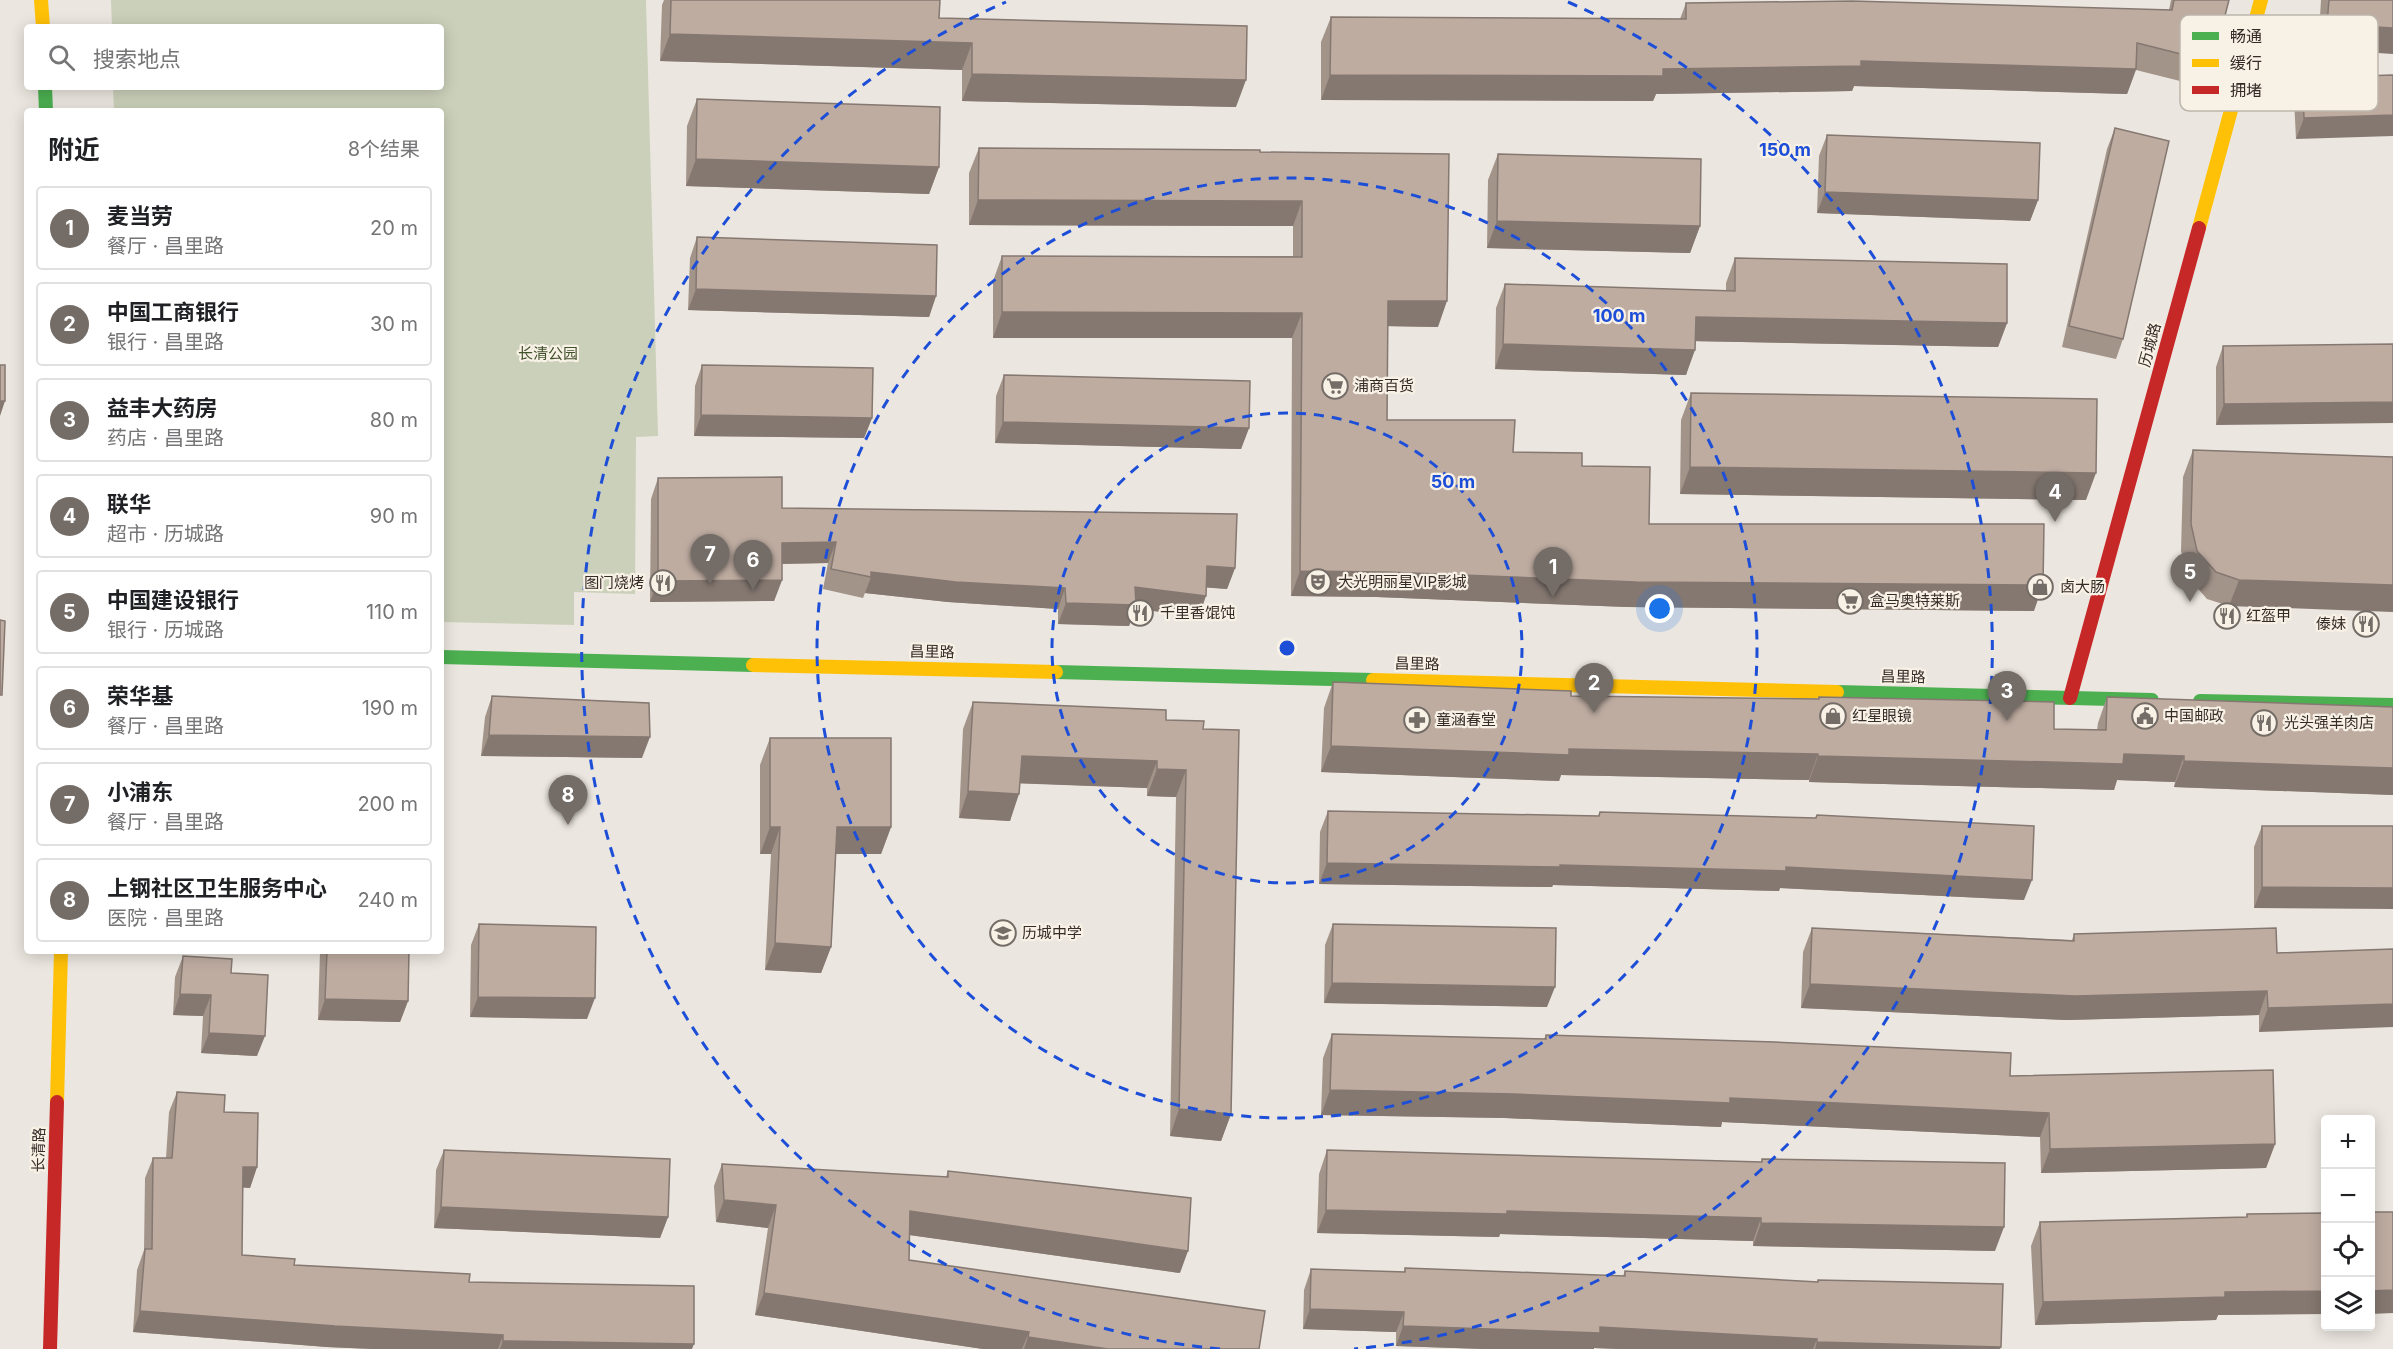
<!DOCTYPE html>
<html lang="zh">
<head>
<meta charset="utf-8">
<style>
  body { margin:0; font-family:Inter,"Noto Sans SC",sans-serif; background:#f2f2f2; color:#202124 }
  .controls { position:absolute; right:18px; bottom:18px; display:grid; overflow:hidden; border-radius:6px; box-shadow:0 3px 15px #0003 }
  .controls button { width:54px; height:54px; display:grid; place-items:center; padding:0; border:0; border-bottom:2px solid #e0e0e0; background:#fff; color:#202124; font:30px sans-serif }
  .you { position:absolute; left:1660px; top:609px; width:21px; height:21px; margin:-15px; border:4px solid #fff; border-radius:50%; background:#1a73e8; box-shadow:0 0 0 9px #1a73e833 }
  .badge { display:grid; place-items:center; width:39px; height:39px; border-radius:50%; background:#746d67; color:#fff; font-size:20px; font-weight:700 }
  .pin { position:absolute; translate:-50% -50px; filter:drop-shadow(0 2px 3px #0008) }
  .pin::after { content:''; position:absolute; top:32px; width:21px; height:18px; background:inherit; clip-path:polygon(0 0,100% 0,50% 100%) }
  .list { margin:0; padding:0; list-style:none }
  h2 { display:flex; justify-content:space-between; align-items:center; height:78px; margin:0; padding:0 24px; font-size:26px }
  h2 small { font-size:20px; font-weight:400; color:#757577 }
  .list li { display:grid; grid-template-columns:39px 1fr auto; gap:18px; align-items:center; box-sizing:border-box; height:84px; margin:0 12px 12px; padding:0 12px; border:2px solid #e0e0e0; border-radius:6px }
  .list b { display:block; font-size:22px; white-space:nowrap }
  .list p { margin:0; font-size:20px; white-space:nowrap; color:#757577 }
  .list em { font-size:20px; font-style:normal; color:#757577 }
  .icon { flex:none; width:33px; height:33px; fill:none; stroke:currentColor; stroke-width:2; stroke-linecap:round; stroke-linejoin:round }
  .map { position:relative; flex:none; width:2393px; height:1349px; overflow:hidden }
  .search { position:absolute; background:#fff; box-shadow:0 3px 15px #0003; left:24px; top:24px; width:420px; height:66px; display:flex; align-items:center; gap:15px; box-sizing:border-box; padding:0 21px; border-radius:6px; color:#757577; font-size:22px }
  .panel { position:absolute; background:#fff; box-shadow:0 3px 15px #0003; left:24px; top:108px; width:420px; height:846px; border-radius:6px }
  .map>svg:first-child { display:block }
  .green { fill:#cbd0ba }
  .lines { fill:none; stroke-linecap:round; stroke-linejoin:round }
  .fast { stroke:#4caf50; stroke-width:14 }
  .slow { stroke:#ffc107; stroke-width:14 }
  .jam { stroke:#c62828; stroke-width:14 }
  .wall { fill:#a3948a }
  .shaded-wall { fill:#857871 }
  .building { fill:#beaca1; stroke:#857871; stroke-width:1.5 }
  .ring { fill:none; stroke:#1d4ed8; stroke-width:3; stroke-dasharray:10 8 }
  .labels { text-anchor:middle; stroke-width:4.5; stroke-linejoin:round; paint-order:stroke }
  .street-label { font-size:15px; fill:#342c27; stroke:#f8f1e6 }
  .park-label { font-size:15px; fill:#41512c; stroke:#f8f1e6 }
  .poi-label { font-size:15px; fill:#342c27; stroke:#f8f1e6; text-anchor:start }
  .key { fill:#f8f1e6; stroke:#bdb6ad; stroke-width:1.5 }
  .key-label { font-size:16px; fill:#342c27 }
  .centre { fill:#1d4ed8; stroke:#f8f1e6; stroke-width:3 }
  .ring-label { font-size:18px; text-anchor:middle; font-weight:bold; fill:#1d4ed8; stroke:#f8f1e6; stroke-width:4.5; stroke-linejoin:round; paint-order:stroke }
</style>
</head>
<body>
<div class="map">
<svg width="2393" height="1349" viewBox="0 0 2393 1349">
  <rect width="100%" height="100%" fill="#ebe6df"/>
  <path class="green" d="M111,0H646L658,436L636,437L635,594L574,592V625L441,622V111H114L113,87H441V27H112Z"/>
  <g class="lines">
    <path class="fast" d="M45,87L46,111
      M441,657L753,665
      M1056,672L1373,680
      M1837,692L2152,700
      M2200,701L2393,705"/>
    <path class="slow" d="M41,0L43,27
      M2199,228L2261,0
      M753,665L1056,672
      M1373,680L1837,692
      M57,1102L61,951"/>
    <path class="jam" d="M2070,698L2199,228
      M50,1349L57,1102"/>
  </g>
  <path class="wall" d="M664,0H940L939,18L1236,107L962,101V70L660,61L662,5Z
    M2171,0H2229L2213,62L2204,87L2136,70L2127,94L1854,86L1852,91L1656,94L1653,101L1321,100V42L1331,17L1680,19L1686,3L2169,10Z
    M2321,0H2393L2318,49Z
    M2393,75L2296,139L2294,99L2302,78Z
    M697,99L939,167L929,194L686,186L687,126Z
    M2115,128L2123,339L2116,359L2062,347L2107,149Z
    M1827,135L2038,200L2030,221L1817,213L1819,156Z
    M979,148L1260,152L1438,327L1388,326L1387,420L1513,452L1582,466L1649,524L2034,611L1627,607L1377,597L1291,596L1292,338H993V281L1002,256H1293V226L969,225V173Z
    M1498,154L1700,226L1690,253L1487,248L1488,180Z
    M697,237L936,296L929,317L688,310L690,258Z
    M1735,258L2007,323L1998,347L1695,341L1686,375L1495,369L1496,308L1505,284L1726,291V283Z
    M2393,344L2216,425V367L2223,346Z
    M702,365L872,418L864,438L694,436L695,386Z
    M1004,375L1249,428L1241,449L995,443L996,396Z
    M1691,393L2086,500L1680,494L1681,420Z
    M2193,450L2393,457L2229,606L2207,599L2188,577L2181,551L2183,477Z
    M658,478L782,508L1235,568L1227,589L1206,587L1199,616L1135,609L1129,626L1058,624V609L948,602L865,593L863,598L823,589L828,563L782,564V580L774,601L650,602L651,499Z
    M1333,682L1571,696L1818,699L1819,697L2054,729L2097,730L2098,723L2107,697L2393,707V795L2174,787L2175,782L2117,780L2114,790L1809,782V780L1561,775L1559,781L1321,772L1324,708Z
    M492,696L642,758L481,756L485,717Z
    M973,702L1166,720L1203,729L1231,1114L1221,1141L1170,1136L1176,797L1147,796V788L1020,783L1010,821L959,818L963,729Z
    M770,738L891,827L881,854H836L831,947L821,973L765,970L771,854H760V765Z
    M1328,811L1598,816L1600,812L1815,818L1817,815L2024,900L1780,888L1779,891L1553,885L1552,887L1319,884L1320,832Z
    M2262,826H2393L2254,908V847Z
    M479,924L587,1019L470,1017L471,945Z
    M1333,924L1547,1007L1324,1003L1325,945Z
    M1812,928L2072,940L2074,934L2277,953L2393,949L2259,1032V1015L2066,1020L1801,1008L1803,952Z
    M320,951H409L408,1001L400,1022L318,1020Z
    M183,956L231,973L257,1056L201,1053L203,1016L173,1015L175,977Z
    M1332,1034L1544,1039L1546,1035L2010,1076L2275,1144L2266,1168L2041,1173L2040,1137L1722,1122L1721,1127L1505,1118L1321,1115L1323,1058Z
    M177,1092L224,1112L257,1167L250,1188L242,1187V1255L294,1265L469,1282L692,1349H373L327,1347L133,1332L137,1270L144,1250L145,1178L153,1158H166L169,1112Z
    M444,1150L668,1217L660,1238L434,1228L436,1170Z
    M1327,1150L1761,1162L1762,1159L1995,1251L1753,1246V1241L1500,1234L1499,1237L1317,1233L1319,1174Z
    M722,1164L946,1177L948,1171L1180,1273L910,1235L909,1260L1259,1349H983L755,1315L768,1228L716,1222L714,1186Z
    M2325,1213V1314L2218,1315L2216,1320L2035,1325L2031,1246L2040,1222L2246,1217L2247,1214Z
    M1405,1268L1623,1276L1625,1271L1817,1282L1818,1280L2000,1349H1619L1594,1348V1349H1484L1396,1346V1332L1303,1329L1304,1290L1311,1269L1404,1272Z"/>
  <path class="shaded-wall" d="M2327,24L2393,28V54L2318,49Z
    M670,34L972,43L962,70L660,61Z
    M1861,61L2136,69L2127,94L1854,86L1852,91L1656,94L1653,101L1321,100L1330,75L1663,69Z
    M972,74L1246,80L1236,107L962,101Z
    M2393,115V136L2296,139L2304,118Z
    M696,159L939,167L929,194L686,186Z
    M1825,192L2038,200L2030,221L1817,213Z
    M978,200L1302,201L1293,226L969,225Z
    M1497,221L1700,226L1690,253L1487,248Z
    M696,289L936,296L929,317L688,310Z
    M1388,301H1447L1438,327L1379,326Z
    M1002,312L1302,313L1292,338H993Z
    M1696,317L2007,323L1998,347L1687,341Z
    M1503,344L1695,350L1686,375L1495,369Z
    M0,401H5L0,416Z
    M2393,402V423L2216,425L2224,404Z
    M701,415L872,418L864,438L694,436Z
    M1003,422L1249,428L1241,449L995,443Z
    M1690,467L2096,473L2086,500L1680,494Z
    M836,542L828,563L774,564L782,543Z
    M1207,566L1235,568L1227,589L1199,587Z
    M1300,571L1386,572L2043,585L2034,611L1627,607L1377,597L1291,596Z
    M871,572L1065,588L1058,609L948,602L865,593L871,577Z
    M782,580L774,601L650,602L658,581Z
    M2239,580L2393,585V612L2229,606Z
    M1135,587L1206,596L1199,616L1135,609L1129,626L1058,624L1066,603Z
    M489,735L650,737L642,758L481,756Z
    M1331,746L1569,749L1818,754L1809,780L1561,775L1559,781L1321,772Z
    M2124,754L2184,756L2175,782L2117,780L2114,790L1809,782L1818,756Z
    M1022,756L1157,761L1147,788L1012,783Z
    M2184,761L2393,768V795L2174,787Z
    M1157,769L1186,770L1176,797L1147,796Z
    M968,791L1019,794L1010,821L959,818Z
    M770,827H780L771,854H760Z
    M837,827H891L881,854H827Z
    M1327,863L1786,867L2032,880L2024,900L1780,888L1779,891L1553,885L1552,887L1319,884Z
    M2262,887L2393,888V909L2254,908Z
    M775,943L831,947L821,973L765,970Z
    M1332,983L1555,987L1547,1007L1324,1003Z
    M1810,984L2267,991L2259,1015L2066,1020L1801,1008Z
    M180,994L211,995L203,1016L173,1015Z
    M478,997L595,998L587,1019L470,1017Z
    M325,999L408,1001L400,1022L318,1020Z
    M2393,1004V1027L2259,1032L2268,1008Z
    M209,1033L265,1036L257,1056L201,1053Z
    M1330,1090L1730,1098L2049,1113L2040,1137L1722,1122L1721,1127L1505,1118L1321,1115Z
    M1179,1109L1231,1114L1221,1141L1170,1136Z
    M2275,1144L2266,1168L2041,1173L2050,1149Z
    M243,1167H257L250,1188L235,1187Z
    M724,1200L776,1205L768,1228L716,1222Z
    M441,1207L668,1217L660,1238L434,1228Z
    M1326,1210L1507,1211L1761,1218L1753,1241L1500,1234L1499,1237L1317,1233Z
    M910,1211L1188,1251L1180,1273L902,1234Z
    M1761,1223L2004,1227L1995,1251L1753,1246Z
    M2393,1290V1313L2370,1314V1291Z
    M2325,1291V1314L2218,1315L2216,1320L2035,1325L2043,1302L2225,1292Z
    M764,1293L1029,1332L1022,1349H983L755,1315Z
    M1310,1309L1404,1312L1396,1332L1303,1329Z
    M140,1311L503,1335L498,1349H373L327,1347L133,1332Z
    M1403,1326L1600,1327L1817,1339L1813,1349H1619L1594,1348V1349H1484L1396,1346Z
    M1028,1337L1108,1349H1024Z
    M503,1341L694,1344L692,1349H500Z
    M1817,1342L2001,1347L2000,1349H1815Z"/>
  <path class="building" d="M671,0H940L939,18L1247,26L1246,80L972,74V43L670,34Z
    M2174,0H2229L2213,62L2137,43L2136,69L1861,61V66L1663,69V76L1330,75L1331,17L1686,19V3L1852,1L2172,10Z
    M2329,0H2393V28L2327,24Z
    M2393,75V115L2304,118L2302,78Z
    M697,99L940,107L939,167L696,159Z
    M2115,128L2169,141L2123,339L2069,326Z
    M1827,135L2040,143L2038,200L1825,192Z
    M979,148L1260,150V152L1449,154L1447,301H1388L1387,420H1515L1513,452L1582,453V466L1650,467L1649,524H2044L2043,585L1636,582L1386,572L1300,571L1302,313L1002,312V256L1302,257V201L978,200Z
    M1498,154L1701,159L1700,226L1497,221Z
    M697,237L937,245L936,296L696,289Z
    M1735,258L2007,264V323L1696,317L1695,350L1503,344L1505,284L1735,291Z
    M2393,344V402L2224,404L2223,346Z
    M0,365H5V401H0Z
    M702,365L873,368L872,418L701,415Z
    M1004,375L1250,381L1249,428L1003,422Z
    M1691,393L2097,399L2096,473L1690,467Z
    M2193,450L2393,457V585L2239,580L2216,572L2197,551L2191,524Z
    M782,477V508L1237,514L1235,568L1207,566L1206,596L1135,587L1136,605L1066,603L1065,588L956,582L871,572V577L831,569L836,542L782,543V580L658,581V478Z
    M0,620L5,621L2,695H0Z
    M1333,682L1571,691V696L1819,699V697L2054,702V729L2106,730L2107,697L2393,707V768L2184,761V756L2124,754L2123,764L1818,756V754L1569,749V755L1331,746Z
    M492,696L649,703L650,737L489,735Z
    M973,702L1166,710V720L1204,721L1203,729L1239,730L1231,1114L1179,1109L1186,770L1157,769V761L1022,756L1019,794L968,791Z
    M770,738H891V827H837L831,947L775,943L780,827H770Z
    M1328,811L1599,816L1600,812L1816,818L1817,815L2034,826L2032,880L1786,867V871L1560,865V867L1327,863Z
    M2262,826H2393V888L2262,887Z
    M479,924L596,927L595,998L478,997Z
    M1333,924L1556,928L1555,987L1332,983Z
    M1812,928L2074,941V934L2276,928L2277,953L2393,949V1004L2268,1008L2267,991L2075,996L1810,984Z
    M327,951H409L408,1001L325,999Z
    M183,956L232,959L231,973L268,975L265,1036L209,1033L211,995L180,994Z
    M1332,1034L1546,1039V1035L1775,1042L2011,1053L2010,1076L2273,1070L2275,1144L2050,1149L2049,1113L1730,1098V1103L1514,1094L1330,1090Z
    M177,1092L225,1095L224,1112L258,1113L257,1167H243L242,1255L295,1259L294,1265L470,1274L469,1282L694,1286V1344L503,1341V1335L335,1326L140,1311L145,1249H152L153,1158H172Z
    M444,1150L670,1159L668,1217L441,1207Z
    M1327,1150L1762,1162V1159L2005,1163L2004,1227L1761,1223V1218L1507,1211V1214L1326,1210Z
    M722,1164L948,1177V1171L1191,1198L1188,1251L910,1211L909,1260L1265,1311L1259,1349H1108L1028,1337L1029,1332L764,1293L776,1205L724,1200Z
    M2370,1212H2393V1290L2370,1291Z
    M2325,1213V1291L2225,1292V1297L2043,1302L2040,1222L2247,1217V1214Z
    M1405,1268L1625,1276V1271L1818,1282V1280L2003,1284L2001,1347L1817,1342V1339L1600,1327V1333L1403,1326L1404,1312L1310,1309L1311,1269L1405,1272Z"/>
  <g class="ring">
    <circle cx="1287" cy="648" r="235"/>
    <circle cx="1287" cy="648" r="470"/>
    <path d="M1220 1349A704 704 0 0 1 1006 2M1568 2A704 704 0 0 1 1354 1349"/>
  </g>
  <defs>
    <g id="supermarket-ring" transform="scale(1.35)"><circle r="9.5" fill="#f8f1e6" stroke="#746d67" stroke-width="1.5"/><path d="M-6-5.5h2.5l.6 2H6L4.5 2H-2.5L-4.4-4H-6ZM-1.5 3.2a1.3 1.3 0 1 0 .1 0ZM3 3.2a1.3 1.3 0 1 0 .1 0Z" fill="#746d67"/></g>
    <g id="theatre-ring" transform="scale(1.35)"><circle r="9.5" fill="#f8f1e6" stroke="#746d67" stroke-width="1.5"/><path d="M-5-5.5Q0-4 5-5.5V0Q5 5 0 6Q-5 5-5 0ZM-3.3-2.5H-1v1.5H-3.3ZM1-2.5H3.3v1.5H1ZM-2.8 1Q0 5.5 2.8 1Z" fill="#746d67"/></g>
    <g id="restaurant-ring" transform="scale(1.35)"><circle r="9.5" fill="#f8f1e6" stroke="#746d67" stroke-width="1.5"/><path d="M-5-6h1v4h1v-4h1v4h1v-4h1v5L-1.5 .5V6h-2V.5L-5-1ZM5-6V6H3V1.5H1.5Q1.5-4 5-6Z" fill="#746d67"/></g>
    <g id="shop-ring" transform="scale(1.35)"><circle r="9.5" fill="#f8f1e6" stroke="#746d67" stroke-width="1.5"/><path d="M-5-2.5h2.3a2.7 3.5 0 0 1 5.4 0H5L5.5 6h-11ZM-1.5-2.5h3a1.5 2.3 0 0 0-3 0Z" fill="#746d67"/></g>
    <g id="civic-ring" transform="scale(1.35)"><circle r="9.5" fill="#f8f1e6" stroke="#746d67" stroke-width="1.5"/><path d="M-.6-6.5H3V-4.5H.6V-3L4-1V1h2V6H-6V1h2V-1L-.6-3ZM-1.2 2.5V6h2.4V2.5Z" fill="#746d67"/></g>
    <g id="pharmacy-ring" transform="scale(1.35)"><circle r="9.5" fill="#f8f1e6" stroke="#746d67" stroke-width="1.5"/><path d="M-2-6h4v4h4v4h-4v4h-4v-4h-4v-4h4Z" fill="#746d67"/></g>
    <g id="school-ring" transform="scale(1.35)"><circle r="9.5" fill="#f8f1e6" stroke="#746d67" stroke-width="1.5"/><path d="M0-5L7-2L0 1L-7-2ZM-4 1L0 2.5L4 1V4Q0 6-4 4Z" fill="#746d67"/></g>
  </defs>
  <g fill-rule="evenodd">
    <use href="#supermarket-ring" x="1335" y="386"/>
    <use href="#theatre-ring" x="1318" y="582"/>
    <use href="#restaurant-ring" x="663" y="583"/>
    <use href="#shop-ring" x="2040" y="587"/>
    <use href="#supermarket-ring" x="1850" y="601"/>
    <use href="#restaurant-ring" x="1140" y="613"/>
    <use href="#restaurant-ring" x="2227" y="616"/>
    <use href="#restaurant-ring" x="2366" y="624"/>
    <use href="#shop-ring" x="1833" y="716"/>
    <use href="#civic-ring" x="2145" y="716"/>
    <use href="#pharmacy-ring" x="1417" y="720"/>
    <use href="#restaurant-ring" x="2264" y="723"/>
    <use href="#school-ring" x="1003" y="933"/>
  </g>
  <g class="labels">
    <g class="street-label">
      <text transform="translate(2150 345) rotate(-75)" y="5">历城路</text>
      <text transform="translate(932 652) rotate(1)" y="5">昌里路</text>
      <text transform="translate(1417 664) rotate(1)" y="5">昌里路</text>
      <text transform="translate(1903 677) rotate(1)" y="5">昌里路</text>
      <text transform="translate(39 1150) rotate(-89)" y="5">长清路</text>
    </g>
    <g class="park-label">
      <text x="548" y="359">长清公园</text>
    </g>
    <g class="poi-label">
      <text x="1354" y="391">浦商百货</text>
      <text x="1338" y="587">大光明丽星VIP影城</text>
      <text x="644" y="588" text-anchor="end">图门烧烤</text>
      <text x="2060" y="592">卤大肠</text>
      <text x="1870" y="606">盒马奥特莱斯</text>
      <text x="1160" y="618">千里香馄饨</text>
      <text x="2246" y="621">红盔甲</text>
      <text x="2346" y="629" text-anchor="end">傣妹</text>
      <text x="1852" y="721">红星眼镜</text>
      <text x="2164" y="721">中国邮政</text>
      <text x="1436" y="725">童涵春堂</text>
      <text x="2284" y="728">光头强羊肉店</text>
      <text x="1022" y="938">历城中学</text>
    </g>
  </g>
  <rect x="2180" y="15" width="198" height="96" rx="9" class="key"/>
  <rect x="2192" y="32" width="27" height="8" fill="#4caf50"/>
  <rect x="2192" y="59" width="27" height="8" fill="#ffc107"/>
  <rect x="2192" y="86" width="27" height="8" fill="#c62828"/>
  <g class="key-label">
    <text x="2230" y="42">畅通</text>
    <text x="2230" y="69">缓行</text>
    <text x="2230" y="96">拥堵</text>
  </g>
  <circle cx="1287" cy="648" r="9" class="centre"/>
  <g class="ring-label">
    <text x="1785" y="156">150 m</text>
    <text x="1619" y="322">100 m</text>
    <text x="1453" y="488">50 m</text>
  </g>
</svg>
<div class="controls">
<button>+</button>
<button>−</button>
<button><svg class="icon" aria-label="locate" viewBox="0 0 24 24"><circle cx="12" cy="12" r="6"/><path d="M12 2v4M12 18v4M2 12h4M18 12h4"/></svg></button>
<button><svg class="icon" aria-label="layers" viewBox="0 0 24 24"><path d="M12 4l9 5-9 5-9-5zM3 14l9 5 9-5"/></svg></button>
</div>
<div class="you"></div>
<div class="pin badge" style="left:1553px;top:597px">1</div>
<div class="pin badge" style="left:1594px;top:713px">2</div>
<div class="pin badge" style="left:2007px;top:721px">3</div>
<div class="pin badge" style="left:2055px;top:522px">4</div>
<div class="pin badge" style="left:2190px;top:602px">5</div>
<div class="pin badge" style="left:753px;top:590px">6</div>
<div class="pin badge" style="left:710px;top:584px">7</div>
<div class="pin badge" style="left:568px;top:825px">8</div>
<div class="search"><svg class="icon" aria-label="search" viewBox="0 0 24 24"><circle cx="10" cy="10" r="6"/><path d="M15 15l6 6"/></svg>搜索地点</div>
<section class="panel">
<h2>附近<small>8个结果</small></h2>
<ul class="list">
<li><span class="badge">1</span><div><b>麦当劳</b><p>餐厅 · 昌里路</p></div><em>20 m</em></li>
<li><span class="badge">2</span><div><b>中国工商银行</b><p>银行 · 昌里路</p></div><em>30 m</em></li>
<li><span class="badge">3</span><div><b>益丰大药房</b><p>药店 · 昌里路</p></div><em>80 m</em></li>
<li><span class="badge">4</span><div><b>联华</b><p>超市 · 历城路</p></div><em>90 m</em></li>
<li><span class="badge">5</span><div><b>中国建设银行</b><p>银行 · 历城路</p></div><em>110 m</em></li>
<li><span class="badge">6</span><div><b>荣华基</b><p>餐厅 · 昌里路</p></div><em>190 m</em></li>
<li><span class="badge">7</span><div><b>小浦东</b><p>餐厅 · 昌里路</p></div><em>200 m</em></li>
<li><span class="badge">8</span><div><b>上钢社区卫生服务中心</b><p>医院 · 昌里路</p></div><em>240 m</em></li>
</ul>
</section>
</div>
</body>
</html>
